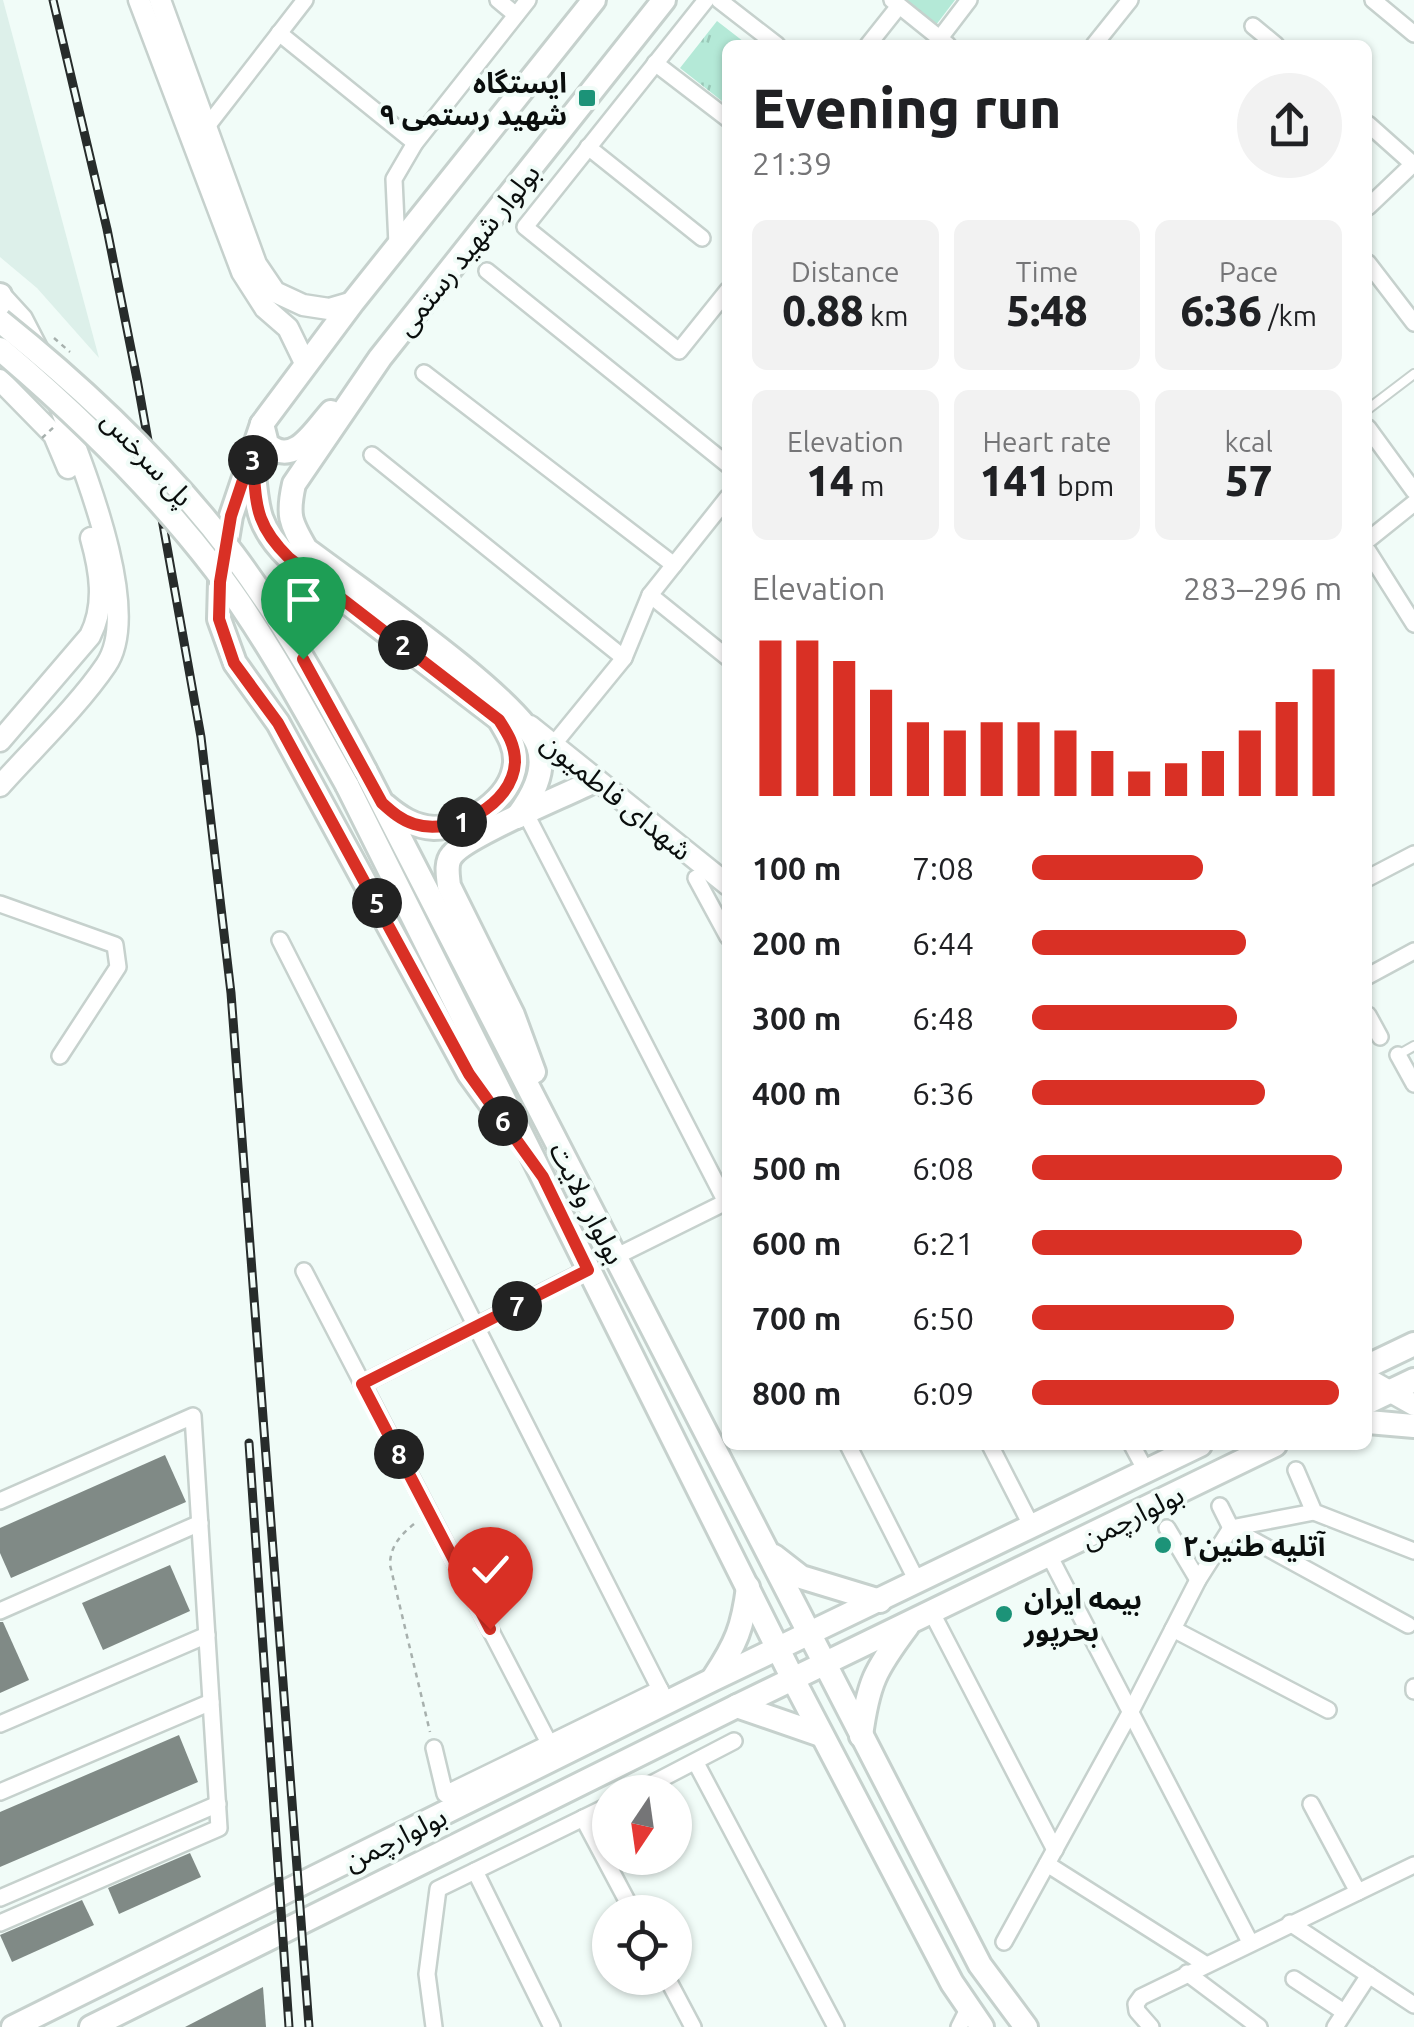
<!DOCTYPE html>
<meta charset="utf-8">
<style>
body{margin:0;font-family:Ubuntu,"Noto Sans Arabic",sans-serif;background:#f2f2f2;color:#202124;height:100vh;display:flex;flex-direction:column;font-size:38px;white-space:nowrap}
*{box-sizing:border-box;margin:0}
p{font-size:32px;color:#757577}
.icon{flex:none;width:55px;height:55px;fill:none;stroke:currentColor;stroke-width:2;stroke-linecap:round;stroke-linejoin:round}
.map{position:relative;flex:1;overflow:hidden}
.side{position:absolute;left:722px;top:40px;width:650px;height:1410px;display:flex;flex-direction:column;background:#fff;border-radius:15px;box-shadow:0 2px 8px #0004}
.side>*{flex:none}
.needle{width:65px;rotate:193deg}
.tools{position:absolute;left:592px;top:1775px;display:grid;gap:20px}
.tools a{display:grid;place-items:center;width:100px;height:100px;border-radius:50%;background:#fff;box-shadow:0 2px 8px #0004;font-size:50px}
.pin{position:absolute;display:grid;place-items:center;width:85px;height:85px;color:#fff;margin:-102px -42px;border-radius:50% 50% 50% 0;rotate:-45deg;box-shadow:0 0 10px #0007}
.pin .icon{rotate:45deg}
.km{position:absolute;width:50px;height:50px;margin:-25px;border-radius:50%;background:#222;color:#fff;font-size:28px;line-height:50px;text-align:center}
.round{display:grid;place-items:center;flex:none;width:105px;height:105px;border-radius:52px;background:#f2f2f2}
.head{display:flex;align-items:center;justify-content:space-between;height:170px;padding:0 30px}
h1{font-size:55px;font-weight:800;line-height:75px}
.metrics{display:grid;grid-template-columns:repeat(3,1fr);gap:15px;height:170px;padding:10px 30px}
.metrics div{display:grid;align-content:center;border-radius:15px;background:#f2f2f2;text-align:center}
.metrics b{font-size:42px;font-weight:800}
.metrics small{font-size:28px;font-weight:400}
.metrics p{font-size:28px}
.chart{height:280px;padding:20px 30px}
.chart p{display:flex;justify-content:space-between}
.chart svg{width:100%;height:180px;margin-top:10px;stroke:#d93025;stroke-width:6}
ul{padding:0 30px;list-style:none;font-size:32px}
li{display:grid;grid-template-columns:160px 120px 1fr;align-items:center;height:75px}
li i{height:25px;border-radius:12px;background:#d93025}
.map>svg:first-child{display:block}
.built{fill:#ddf0ea}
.park{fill:url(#park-tufts)}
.building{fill:#808a86}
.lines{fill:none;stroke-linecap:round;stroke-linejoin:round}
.service-casing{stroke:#c6d1cd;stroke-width:12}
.minor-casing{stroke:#c6d1cd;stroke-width:20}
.tertiary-casing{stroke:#c6d1cd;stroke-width:25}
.secondary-casing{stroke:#c6d1cd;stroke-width:28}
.path{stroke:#a7b0ad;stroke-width:2.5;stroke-dasharray:5 5;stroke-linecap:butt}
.service{stroke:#fff;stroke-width:8}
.minor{stroke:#fff;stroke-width:15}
.tertiary{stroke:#fff;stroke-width:20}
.secondary{stroke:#fff;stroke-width:22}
.rail-casing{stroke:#272c2b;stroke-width:9}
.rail{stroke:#f1fcf8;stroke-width:5;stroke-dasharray:15;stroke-linecap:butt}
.secondary-bridge-casing{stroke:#c6d1cd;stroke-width:28;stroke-linecap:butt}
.path-bridge{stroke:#a7b0ad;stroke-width:2.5;stroke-dasharray:5 5;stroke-linecap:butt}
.secondary-bridge{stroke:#fff;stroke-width:22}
.route-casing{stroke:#fff;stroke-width:20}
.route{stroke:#d93025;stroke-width:12}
.poi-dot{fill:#1c9378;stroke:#f1fcf8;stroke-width:4}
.labels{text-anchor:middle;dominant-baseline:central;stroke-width:8;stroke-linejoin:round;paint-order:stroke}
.poi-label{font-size:28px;font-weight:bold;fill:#0a0e0d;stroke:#f1fcf8;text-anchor:start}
.street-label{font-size:28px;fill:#0a0e0d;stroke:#f1fcf8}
</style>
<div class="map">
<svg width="1414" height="2027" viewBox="0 0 1414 2027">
<defs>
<pattern id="park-tufts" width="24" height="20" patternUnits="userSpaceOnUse" patternTransform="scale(2.5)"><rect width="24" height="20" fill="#b4e9d7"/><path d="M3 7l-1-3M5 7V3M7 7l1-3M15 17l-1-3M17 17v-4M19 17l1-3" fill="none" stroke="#99c7b7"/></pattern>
</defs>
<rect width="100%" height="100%" fill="#f1fcf8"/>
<!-- built -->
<path class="built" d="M0,0h3l96,358 -62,-70 -37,-31z"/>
<!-- park -->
<g class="park">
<path d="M904,0h51l-19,25z"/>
<path d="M717,21l31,24h-20l-1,60 -47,-37z"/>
</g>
<!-- building -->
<g class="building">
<path d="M165,1455l21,47 -175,76 -11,-25v-25z"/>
<path d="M170,1565l20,46 -87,39 -21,-47z"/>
<path d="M0,1622h3l26,58 -29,13z"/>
<path d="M179,1735l19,47 -198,85v-55z"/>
<path d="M190,1853l11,24 -82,37 -11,-26z"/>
<path d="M82,1900l12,25 -82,37 -12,-27z"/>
<path d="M263,1987l3,40h-81z"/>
</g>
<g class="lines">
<!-- service casing -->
<g class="service-casing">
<g id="service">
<path d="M1368,409l46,-35"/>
<path d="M1398,1055l16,-9"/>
</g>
</g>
<!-- minor casing -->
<g class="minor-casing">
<g id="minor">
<path d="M498,0l18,15"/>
<path d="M706,0l-181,227 154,124 49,-61"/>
<path d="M719,0l58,45"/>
<path d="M892,0l56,45"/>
<path d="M1373,0l41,34"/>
<path d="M1253,26l23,19"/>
<path d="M279,33l136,110"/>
<path d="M940,38l29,-38"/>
<path d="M868,45l31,-39"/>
<path d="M1094,45l36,-45"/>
<path d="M655,63l73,56"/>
<path d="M1368,124l46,41"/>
<path d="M205,129l100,-129"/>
<path d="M588,147l114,91"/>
<path d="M1368,207l45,-43"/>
<path d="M397,245l-3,-66 21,-36 113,-143"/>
<path d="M1368,263l46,60"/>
<path d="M487,271l241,194"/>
<path d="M424,373l250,192"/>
<path d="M1368,428l46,63"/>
<path d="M372,455l252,203"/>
<path d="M1368,540l46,-37"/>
<path d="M1368,551l46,73"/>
<path d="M650,595l78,63"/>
<path d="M553,745l71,-87 26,-63 78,-98"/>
<path d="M526,814l202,392"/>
<path d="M696,878l32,59"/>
<path d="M1368,878l46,-24"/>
<path d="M0,904l115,41 3,22 -58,89"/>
<path d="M280,940l387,763"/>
<path d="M1368,976l46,-25"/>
<path d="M1368,1015l12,22"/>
<path d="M1398,1055l16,29"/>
<path d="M615,1257l113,-56"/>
<path d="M304,1271l245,472"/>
<path d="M362,1384l227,-115"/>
<path d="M848,1445l70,138"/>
<path d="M990,1445l42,82"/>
<path d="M1132,1445l14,26"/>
<path d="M1296,1470l18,42 100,39"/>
<path d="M0,1501l193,-85 26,412 -219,95"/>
<path d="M1220,1506l11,22"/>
<path d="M1167,1528l31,52"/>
<path d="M1231,1528l177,97"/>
<path d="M1231,1528l83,-16"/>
<path d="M1050,1557l200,385"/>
<path d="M0,1611l200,-88"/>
<path d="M932,1613l123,237"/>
<path d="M1173,1629l155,81"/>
<path d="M1414,1687v4"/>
<path d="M0,1724l207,-89"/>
<path d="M434,1748l11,46 215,-105"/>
<path d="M696,1763l140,264"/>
<path d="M0,1792l211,-90"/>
<path d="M636,1792l98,-51"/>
<path d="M1311,1804l47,88"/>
<path d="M583,1818l50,94"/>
<path d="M1047,1864l158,100"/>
<path d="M475,1871l77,156"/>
<path d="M0,1898l218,-94"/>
<path d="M1290,1923l124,82"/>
<path d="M1004,1942l127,-231 67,-131 33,-52"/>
<path d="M1187,1973l72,54"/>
<path d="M667,1978l26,49"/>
<path d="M1294,1979l50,33"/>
<path d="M434,2027l-7,-53 11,-85 172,-84"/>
<path d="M959,2027l9,-18"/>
<path d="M1151,2027l-14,-16 -1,-7 5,-7 273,-132"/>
<path d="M1335,2027l34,-52"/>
</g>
</g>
<!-- tertiary casing -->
<g class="tertiary-casing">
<g id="tertiary">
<path d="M139,0l103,272 23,36 23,20 17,35"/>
<path d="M160,0l96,264 19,28 28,13 26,4 24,-7"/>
<path d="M1,296l21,23 16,31"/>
<path d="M0,380l54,55 14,33"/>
<path d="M530,726l198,159"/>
<path d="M0,741l90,-105c16,-31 10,-66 1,-98"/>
<path d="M0,786c33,-37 79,-81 106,-121 38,-55 -26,-205 -48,-264"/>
<path d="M1368,1379l46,26"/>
</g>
</g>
<!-- secondary casing -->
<g class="secondary-casing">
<g id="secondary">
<path d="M0,295l6,25 -6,15"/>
<path d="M262,424l5,20c27,23 46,-12 64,-32"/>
<path d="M253,462c4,44 3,64 36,96l210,161c9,15 17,27 16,44 -3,36 -48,65 -81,65 -20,-1 -35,-11 -49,-23"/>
<path d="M365,770l615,1195 46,62"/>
<path d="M347,785l446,894 159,304 30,44"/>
<path d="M517,817c14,-19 30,-45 21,-71 -16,-46 -185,-161 -232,-197 -16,-27 -19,-34 -12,-65l86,-126 284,-358"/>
<path d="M534,1072l-21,-57 -64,-129c-1,-10 -4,-23 3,-31 15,-20 115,-60 142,-74"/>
<path d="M506,1125l-37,-51 -191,-351 -43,-60 -16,-44 1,-37 11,-66 31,-92 91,-122 241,-302"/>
<path d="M1368,1366l46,-22"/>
<path d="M1368,1402l46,-22"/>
<path d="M1368,1422l46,4"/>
<path d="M774,1556l27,21 79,24"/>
<path d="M714,1677c22,-33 29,-50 34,-90"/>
<path d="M737,1706l84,29"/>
<path d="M861,1736c7,-53 14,-66 46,-109"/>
<path d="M13,2027l699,-347 488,-235"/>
<path d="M91,2027l646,-321 538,-261"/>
</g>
</g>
<!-- path -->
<g class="path">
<path d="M54,338l16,14"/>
<path d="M414,1524c-14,11 -24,23 -24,41l40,167"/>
</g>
<!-- service -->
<use href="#service" class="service"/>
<!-- minor -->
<use href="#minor" class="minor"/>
<!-- tertiary -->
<use href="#tertiary" class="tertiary"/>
<!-- secondary -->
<use href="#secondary" class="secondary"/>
<!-- rail casing -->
<g class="rail-casing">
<g id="rail">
<path d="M53,0l54,229 30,150 64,358 30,256 78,1034"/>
<path d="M249,1443l40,584"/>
</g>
</g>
<!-- rail -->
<use href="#rail" class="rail"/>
<!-- secondary-bridge casing -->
<g class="secondary-bridge-casing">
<g id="secondary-bridge">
<path d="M0,321c85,68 167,146 233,233 51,68 93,142 132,216"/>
<path d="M0,349c79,67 152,138 215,220 51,67 91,143 132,216"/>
</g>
</g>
<!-- path-bridge -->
<path class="path-bridge" d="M42,438l14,-13"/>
<!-- secondary-bridge -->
<use href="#secondary-bridge" class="secondary-bridge"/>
</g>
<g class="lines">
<!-- route casing -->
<g class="route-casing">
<path id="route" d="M303,659l79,144c10,9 19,17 32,21 38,12 99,-18 101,-62 0,-17 -7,-28 -16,-42l-210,-162c-37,-36 -32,-56 -37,-105l-21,63 -11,66 -1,37 15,44 44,60 191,351 74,103 45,93 -226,114 128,245"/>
</g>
<!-- route -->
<use href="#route" class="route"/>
</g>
<!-- markers -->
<g class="poi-dot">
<rect x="577" y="88" width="20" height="20" rx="5"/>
<circle cx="1163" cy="1545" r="10"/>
<circle cx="1004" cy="1614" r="10"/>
</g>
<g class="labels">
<!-- poi labels -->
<g class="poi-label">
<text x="567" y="82" text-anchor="end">ایستگاه<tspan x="567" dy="32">شهید رستمی ۹</tspan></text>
<text x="1183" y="1545">آتلیه طنین۲</text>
<text x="1024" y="1598">بيمه ايران<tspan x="1024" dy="32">بحرپور</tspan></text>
</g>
<!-- street labels -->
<g class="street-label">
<text transform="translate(467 249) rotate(-51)">بولوار شهید رستمی</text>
<text transform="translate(148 458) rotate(47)">پل سرخس</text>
<text transform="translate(617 796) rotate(39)">شهدای فاطمیون</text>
<text transform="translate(588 1203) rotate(63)">بولوار ولایت</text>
<text transform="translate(1132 1516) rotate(-26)">بولوارچمن</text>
<text transform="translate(395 1838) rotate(-26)">بولوارچمن</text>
</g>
</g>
</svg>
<div class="tools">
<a><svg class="needle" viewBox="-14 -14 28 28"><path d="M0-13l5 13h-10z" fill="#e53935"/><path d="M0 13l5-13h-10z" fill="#757577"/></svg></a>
<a><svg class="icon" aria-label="locate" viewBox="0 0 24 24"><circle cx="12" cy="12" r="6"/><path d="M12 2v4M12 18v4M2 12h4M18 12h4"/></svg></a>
</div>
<div class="pin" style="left:303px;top:659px;background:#1e9e55"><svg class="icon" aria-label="arrive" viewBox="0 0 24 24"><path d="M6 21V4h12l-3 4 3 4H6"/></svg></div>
<div class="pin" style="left:490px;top:1629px;background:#d93025"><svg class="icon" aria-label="check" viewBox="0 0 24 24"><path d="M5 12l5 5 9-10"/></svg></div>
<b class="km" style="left:462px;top:822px">1</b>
<b class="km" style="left:403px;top:645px">2</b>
<b class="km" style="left:253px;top:460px">3</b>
<b class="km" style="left:377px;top:903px">5</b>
<b class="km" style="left:503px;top:1121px">6</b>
<b class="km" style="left:517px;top:1306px">7</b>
<b class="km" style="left:399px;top:1454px">8</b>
<section class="side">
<div class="head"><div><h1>Evening run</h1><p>21:39</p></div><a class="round"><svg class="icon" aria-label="share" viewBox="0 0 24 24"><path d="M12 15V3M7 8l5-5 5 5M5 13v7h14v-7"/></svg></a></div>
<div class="metrics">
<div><p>Distance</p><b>0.88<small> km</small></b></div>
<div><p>Time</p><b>5:48</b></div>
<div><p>Pace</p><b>6:36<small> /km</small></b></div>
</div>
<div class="metrics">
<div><p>Elevation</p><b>14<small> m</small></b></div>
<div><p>Heart rate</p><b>141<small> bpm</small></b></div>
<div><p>kcal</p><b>57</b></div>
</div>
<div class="chart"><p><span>Elevation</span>283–296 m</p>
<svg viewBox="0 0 160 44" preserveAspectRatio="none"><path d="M5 44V6M15 44V6M25 44V11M35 44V18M45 44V26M55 44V28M65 44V26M75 44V26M85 44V28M95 44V33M105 44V38M115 44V36M125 44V33M135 44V28M145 44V21M155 44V13"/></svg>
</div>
<ul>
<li><b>100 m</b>7:08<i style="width:55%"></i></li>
<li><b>200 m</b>6:44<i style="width:69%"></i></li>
<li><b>300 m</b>6:48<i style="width:66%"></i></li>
<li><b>400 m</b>6:36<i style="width:75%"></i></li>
<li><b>500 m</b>6:08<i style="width:100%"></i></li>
<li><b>600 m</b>6:21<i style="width:87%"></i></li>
<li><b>700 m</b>6:50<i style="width:65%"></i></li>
<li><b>800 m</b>6:09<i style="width:99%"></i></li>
</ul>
</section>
</div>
